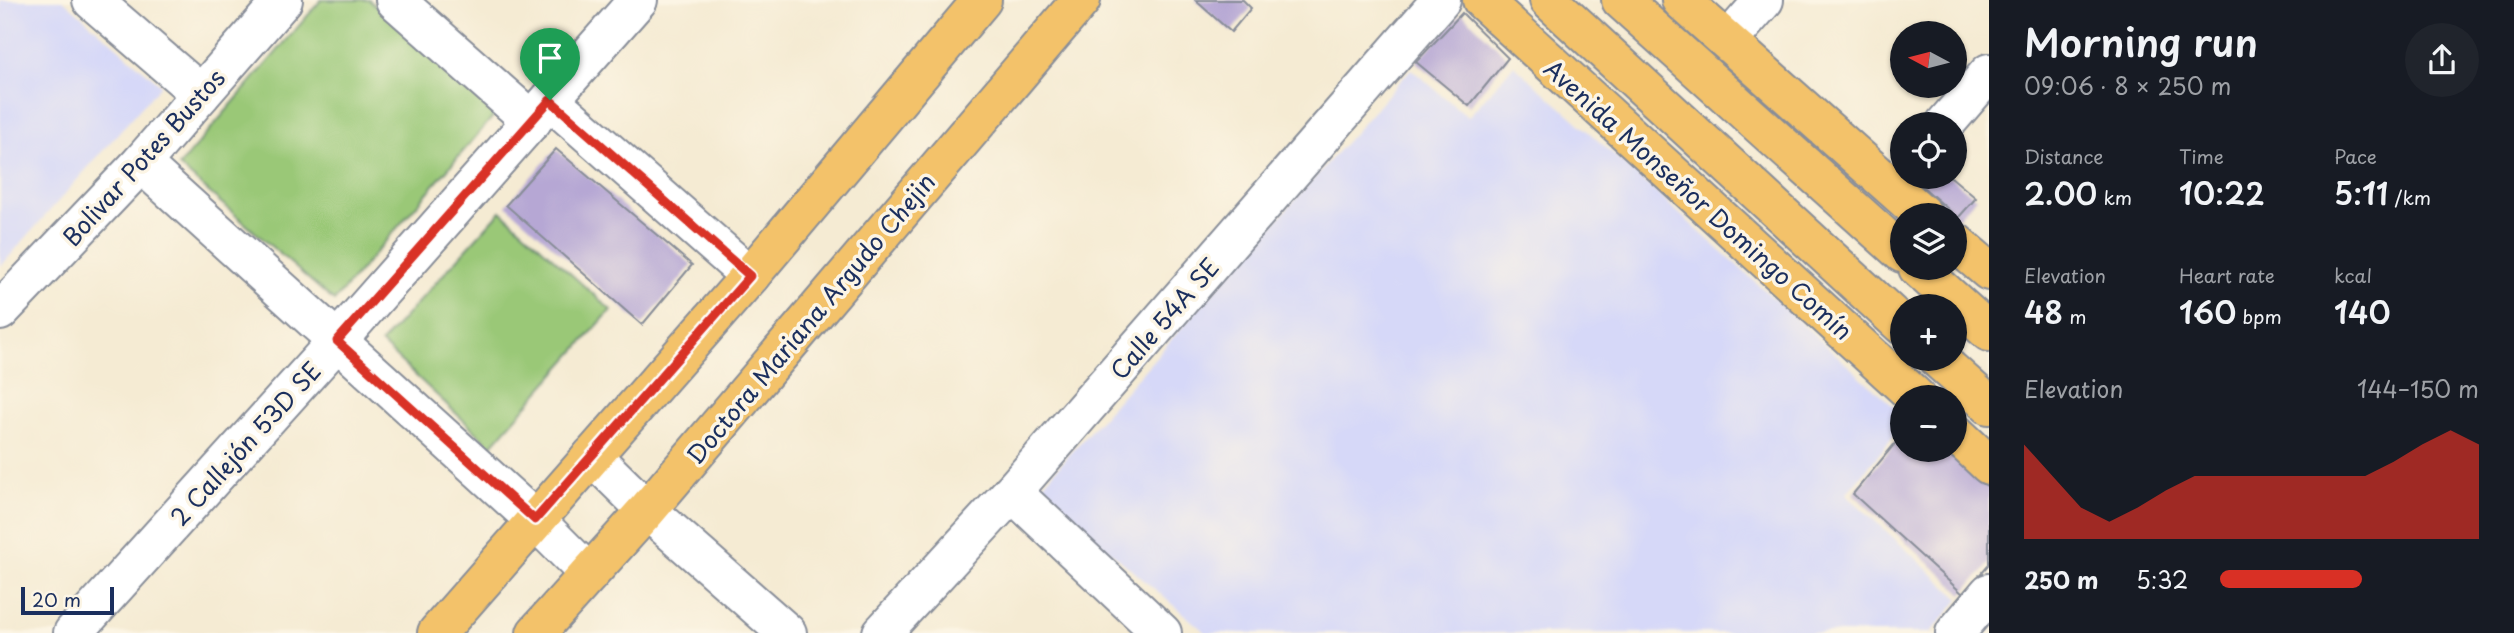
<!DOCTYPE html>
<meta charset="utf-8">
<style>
body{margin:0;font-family:"Playpen Sans",sans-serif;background:#20242c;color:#f1f3f6;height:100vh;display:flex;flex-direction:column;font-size:26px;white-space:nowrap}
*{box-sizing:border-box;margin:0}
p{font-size:23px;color:#9ea1a6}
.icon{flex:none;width:38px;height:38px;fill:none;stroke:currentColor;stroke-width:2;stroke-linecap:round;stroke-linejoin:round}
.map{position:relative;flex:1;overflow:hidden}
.sheet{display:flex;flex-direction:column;background:#171b24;width:525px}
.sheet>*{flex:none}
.needle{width:46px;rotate:277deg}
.controls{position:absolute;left:1890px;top:21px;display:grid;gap:14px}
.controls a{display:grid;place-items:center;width:77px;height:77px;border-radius:50%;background:#171b24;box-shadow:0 2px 5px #0004;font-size:35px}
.scale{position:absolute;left:21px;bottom:18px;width:93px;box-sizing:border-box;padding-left:7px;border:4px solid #1b2f5e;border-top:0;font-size:19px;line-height:24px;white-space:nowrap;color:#1b2f5e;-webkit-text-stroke:5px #fcf5e5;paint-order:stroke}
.pin{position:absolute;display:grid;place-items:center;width:60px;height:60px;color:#fff;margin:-72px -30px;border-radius:50% 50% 50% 0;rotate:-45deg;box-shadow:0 0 7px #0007}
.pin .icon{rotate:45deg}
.round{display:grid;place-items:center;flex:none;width:74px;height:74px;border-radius:37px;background:#20242c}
.overview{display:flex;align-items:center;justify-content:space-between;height:119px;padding:0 35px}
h1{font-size:38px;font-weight:600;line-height:52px}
.stats{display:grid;grid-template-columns:repeat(3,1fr);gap:10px;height:119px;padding:7px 35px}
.stats div{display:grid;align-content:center}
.stats b{font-size:30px;font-weight:600}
.stats small{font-size:19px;font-weight:400}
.stats p{font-size:19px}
.chart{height:196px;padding:14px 35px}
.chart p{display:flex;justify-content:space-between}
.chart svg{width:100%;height:126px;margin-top:7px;fill:#d93025;opacity:.7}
ul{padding:0 35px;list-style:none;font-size:23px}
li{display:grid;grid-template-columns:112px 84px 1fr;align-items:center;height:52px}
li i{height:18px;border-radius:9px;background:#d93025}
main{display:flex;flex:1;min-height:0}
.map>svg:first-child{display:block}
.built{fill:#d6d8f8}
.green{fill:#9ac877;stroke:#5a7c6a;stroke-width:2}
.building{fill:#b6a7d4}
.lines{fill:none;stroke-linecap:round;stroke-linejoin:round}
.minor-casing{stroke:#888d98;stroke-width:42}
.major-casing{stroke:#888d98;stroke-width:42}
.minor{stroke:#fff;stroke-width:38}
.major{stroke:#f3c26a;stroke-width:38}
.route-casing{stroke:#fff;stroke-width:14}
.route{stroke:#d93025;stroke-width:9}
.labels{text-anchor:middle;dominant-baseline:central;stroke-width:7;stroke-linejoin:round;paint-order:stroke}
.street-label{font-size:24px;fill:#1b2f5e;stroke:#fcf5e5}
</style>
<main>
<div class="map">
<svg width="1989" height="633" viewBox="0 0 1989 633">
<rect width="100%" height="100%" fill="#fcf5e5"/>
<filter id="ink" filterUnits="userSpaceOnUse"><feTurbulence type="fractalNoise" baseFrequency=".0143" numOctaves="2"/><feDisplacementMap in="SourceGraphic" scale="14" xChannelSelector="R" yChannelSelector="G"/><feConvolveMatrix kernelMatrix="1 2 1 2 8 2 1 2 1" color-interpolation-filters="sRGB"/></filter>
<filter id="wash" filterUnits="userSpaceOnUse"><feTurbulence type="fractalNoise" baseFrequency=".00686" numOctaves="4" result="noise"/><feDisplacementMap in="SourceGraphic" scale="28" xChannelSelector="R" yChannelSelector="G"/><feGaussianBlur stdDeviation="1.57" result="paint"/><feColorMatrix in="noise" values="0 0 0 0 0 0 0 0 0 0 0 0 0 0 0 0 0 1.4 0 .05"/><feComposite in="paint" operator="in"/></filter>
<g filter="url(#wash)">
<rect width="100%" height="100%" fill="#f5ebd3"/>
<!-- built -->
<g class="built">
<path d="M0,0h63l98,85 -161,182z"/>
<path d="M1514,65l388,349v12l-56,68 114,105 -30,34h-724l-168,-143 373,-421 57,48z"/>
</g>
<!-- green -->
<g class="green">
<path d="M321,0h48l128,112 -163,189 -155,-135z"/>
<path d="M501,211l110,99 -120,136 -110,-103z"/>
</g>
<g id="blocks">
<!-- building -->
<g class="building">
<path d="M1195,0h48l8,8 -20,24z"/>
<path d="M1462,13l46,45 -39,48 -53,-44z"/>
<path d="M556,149l136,116 -50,60 -136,-120z"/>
<path d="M1916,177h35l25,21 -18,20 -44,-39z"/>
<path d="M1902,435v15h43l44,38v76l-26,30 -110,-100z"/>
</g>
</g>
</g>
<g filter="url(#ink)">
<use href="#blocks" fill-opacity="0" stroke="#888d98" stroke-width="2"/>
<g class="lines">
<!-- minor casing -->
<g class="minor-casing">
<g id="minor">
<path d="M92,0l109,94"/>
<path d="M395,0l137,121"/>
<path d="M1728,41l36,-41"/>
<path d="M550,100l200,176"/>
<path d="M1945,124l44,-51"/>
<path d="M141,163l394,357 54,54"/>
<path d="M0,311l141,-148 142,-163"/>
<path d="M592,456l55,54 140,123"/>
<path d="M1012,492l150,141"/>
<path d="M73,633l264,-292 301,-341"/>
<path d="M882,633l130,-141 429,-492"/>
<path d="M1955,633l34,-40"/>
</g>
</g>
<!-- major casing -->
<g class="major-casing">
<g id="major">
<path d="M1482,0l434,397"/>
<path d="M1549,0l353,325"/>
<path d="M1621,0l281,253"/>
<path d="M1681,0l242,215"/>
<path d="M1955,242l34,29"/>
<path d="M1918,268l71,64"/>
<path d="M1938,359l51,46"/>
<path d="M1955,433l34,32"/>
<path d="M437,633l313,-357 232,-276"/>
<path d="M536,633l111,-123 434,-510"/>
</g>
</g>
<!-- minor -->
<use href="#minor" class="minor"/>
<!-- major -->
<use href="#major" class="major"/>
</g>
</g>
<g class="lines" filter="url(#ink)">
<!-- route casing -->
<g class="route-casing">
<path id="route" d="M550,100l200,176 -215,244 -198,-179z"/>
</g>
<!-- route -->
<use href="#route" class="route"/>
</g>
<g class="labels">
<!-- street labels -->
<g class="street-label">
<text transform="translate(143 157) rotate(-48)">Bolivar Potes Bustos</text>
<text transform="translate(1699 199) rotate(42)">Avenida Monseñor Domingo Comín</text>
<text transform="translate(810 318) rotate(-50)">Doctora Mariana Argudo Chejin</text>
<text transform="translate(1164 318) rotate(-49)">Calle 54A SE</text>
<text transform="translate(245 443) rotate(-48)">2 Callejón 53D SE</text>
</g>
</g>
</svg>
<div class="controls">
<a><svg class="needle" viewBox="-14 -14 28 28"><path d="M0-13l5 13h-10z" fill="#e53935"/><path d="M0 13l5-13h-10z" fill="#9ea1a6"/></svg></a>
<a><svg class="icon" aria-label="locate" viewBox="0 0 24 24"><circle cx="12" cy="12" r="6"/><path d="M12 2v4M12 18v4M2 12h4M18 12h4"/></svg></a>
<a><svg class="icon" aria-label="layers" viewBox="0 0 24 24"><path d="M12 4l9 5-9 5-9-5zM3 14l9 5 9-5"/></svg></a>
<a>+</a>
<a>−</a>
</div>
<div class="scale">20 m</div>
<div class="pin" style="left:550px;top:100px;background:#1e9e55"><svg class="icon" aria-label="arrive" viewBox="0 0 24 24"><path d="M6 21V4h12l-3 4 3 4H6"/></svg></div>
</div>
<section class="sheet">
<div class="overview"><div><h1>Morning run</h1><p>09:06 · 8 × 250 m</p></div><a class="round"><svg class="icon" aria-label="share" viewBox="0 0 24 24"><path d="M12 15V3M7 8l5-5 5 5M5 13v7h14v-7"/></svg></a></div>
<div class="stats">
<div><p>Distance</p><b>2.00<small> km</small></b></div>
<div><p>Time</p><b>10:22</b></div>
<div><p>Pace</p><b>5:11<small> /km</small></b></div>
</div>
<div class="stats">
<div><p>Elevation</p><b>48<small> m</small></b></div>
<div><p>Heart rate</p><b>160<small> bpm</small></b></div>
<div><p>kcal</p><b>140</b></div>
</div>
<div class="chart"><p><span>Elevation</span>144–150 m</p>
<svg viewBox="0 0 160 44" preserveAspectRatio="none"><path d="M0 44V11L10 22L20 33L30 38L40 33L50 27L60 22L70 22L80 22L90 22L100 22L110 22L120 22L130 17L140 11L150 6L160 11V44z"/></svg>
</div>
<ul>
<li><b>250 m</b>5:32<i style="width:55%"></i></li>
</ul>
</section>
</main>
